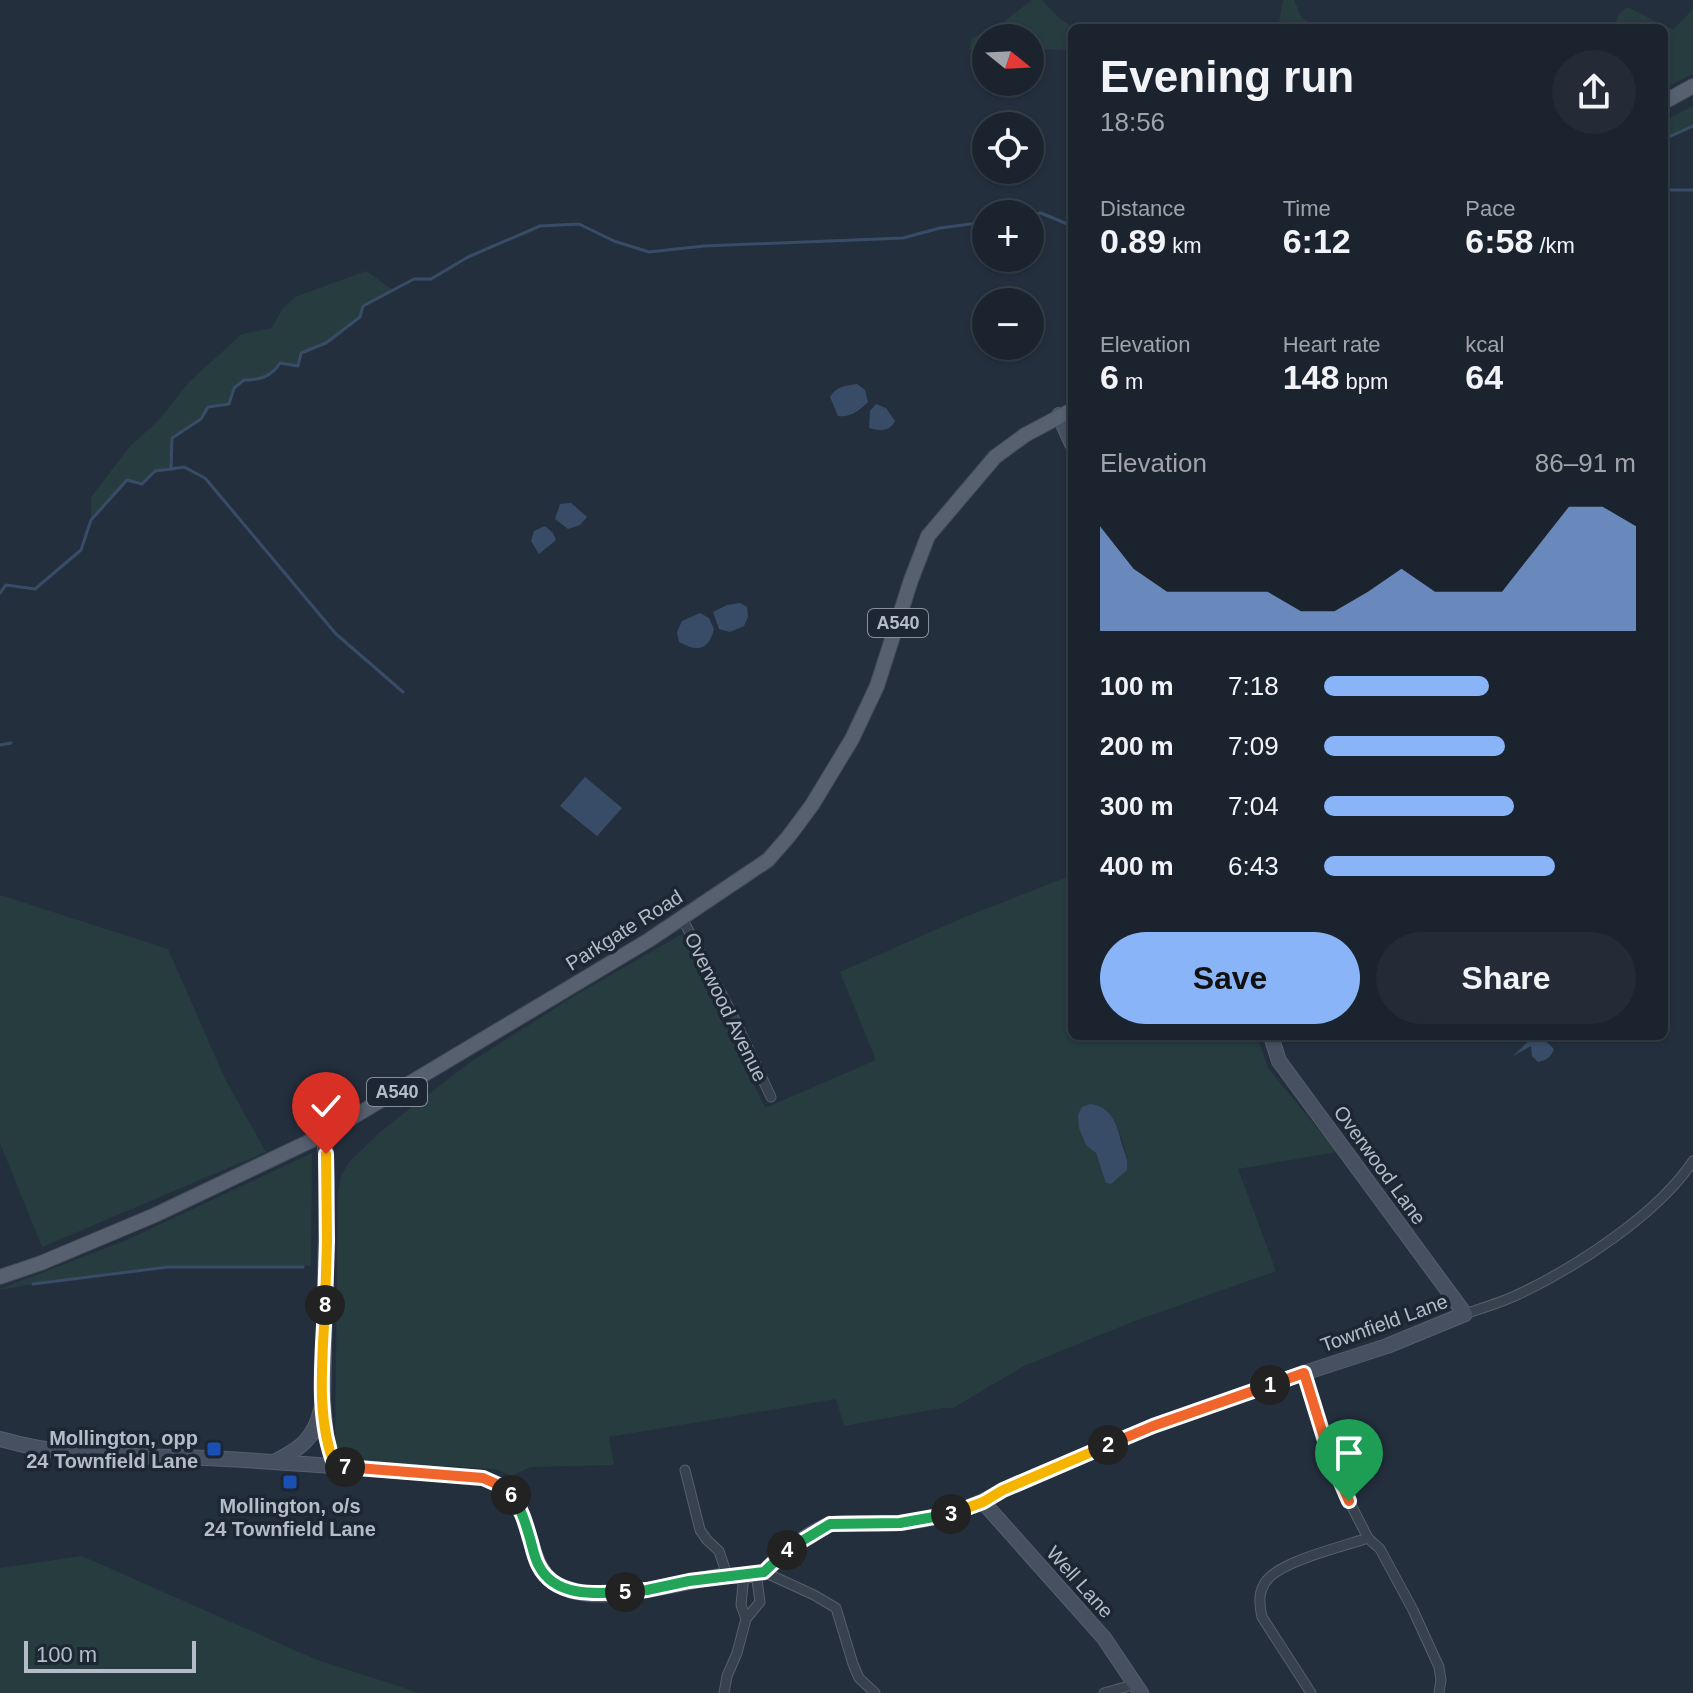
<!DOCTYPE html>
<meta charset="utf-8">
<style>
body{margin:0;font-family:Arial,sans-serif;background:#242b36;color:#f1f3f6;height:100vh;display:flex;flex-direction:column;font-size:30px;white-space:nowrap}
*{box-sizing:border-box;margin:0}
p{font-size:26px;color:#a0a4aa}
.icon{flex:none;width:44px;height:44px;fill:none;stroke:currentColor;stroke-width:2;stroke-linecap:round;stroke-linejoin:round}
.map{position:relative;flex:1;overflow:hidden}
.details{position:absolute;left:1068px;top:24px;width:600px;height:1016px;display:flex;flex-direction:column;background:#1b232e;border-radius:12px;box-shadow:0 2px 6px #0004,0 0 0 2px #39404a}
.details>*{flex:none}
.needle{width:52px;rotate:108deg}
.fabs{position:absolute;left:972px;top:24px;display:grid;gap:16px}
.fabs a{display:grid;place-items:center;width:72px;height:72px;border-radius:50%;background:#1b232e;box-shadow:0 2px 6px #0004,0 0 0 2px #39404a;font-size:40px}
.scale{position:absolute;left:24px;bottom:20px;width:172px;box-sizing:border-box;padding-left:8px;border:4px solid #b4bcc9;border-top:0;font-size:22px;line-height:28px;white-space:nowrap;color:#b4bcc9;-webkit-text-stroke:6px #1d2633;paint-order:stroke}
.pin{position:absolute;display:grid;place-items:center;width:68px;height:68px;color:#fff;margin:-82px -34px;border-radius:50% 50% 50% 0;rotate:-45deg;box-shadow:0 0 8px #0007}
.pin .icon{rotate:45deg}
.km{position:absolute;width:40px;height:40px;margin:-20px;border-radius:50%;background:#222;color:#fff;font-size:22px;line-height:40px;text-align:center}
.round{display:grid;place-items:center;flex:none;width:84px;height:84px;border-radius:42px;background:#242b36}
.summary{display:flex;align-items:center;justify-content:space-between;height:136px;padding:0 32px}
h1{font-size:44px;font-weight:700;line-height:60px}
.metrics{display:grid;grid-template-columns:repeat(3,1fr);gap:12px;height:136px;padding:8px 32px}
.metrics div{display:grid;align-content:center}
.metrics b{font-size:34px;font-weight:700}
.metrics small{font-size:22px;font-weight:400}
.metrics p{font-size:22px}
.chart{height:224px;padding:16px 32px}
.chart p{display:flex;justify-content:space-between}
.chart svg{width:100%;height:144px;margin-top:8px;fill:#8ab4f8;opacity:.7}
.cta{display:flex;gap:16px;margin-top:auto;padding:16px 32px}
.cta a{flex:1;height:92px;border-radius:48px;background:#8ab4f8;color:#111;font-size:32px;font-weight:700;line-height:92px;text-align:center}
.cta a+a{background:#242b36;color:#f1f3f6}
ul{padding:0 32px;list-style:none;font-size:26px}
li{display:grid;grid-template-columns:128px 96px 1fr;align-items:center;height:60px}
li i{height:20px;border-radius:10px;background:#8ab4f8}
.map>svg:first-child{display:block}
.green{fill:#263c3f;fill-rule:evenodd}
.water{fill:#394c67}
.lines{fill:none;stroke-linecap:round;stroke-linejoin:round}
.stream{stroke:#394c67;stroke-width:3}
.street-casing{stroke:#565f6c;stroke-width:11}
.secondary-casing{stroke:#565f6c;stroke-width:16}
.primary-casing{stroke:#414a57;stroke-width:16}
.street{stroke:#38414e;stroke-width:9}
.secondary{stroke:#465061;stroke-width:14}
.primary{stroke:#56606e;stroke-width:14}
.split-1-casing{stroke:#fff;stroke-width:16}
.split-2-casing{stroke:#fff;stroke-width:16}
.split-3-casing{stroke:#fff;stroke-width:16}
.split-4-casing{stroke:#fff;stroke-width:16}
.split-5-casing{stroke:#fff;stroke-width:16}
.split-6-casing{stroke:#fff;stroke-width:16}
.split-7-casing{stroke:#fff;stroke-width:16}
.split-8-casing{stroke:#fff;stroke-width:16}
.split-9-casing{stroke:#fff;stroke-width:16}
.split-1{stroke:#f0652b;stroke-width:10}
.split-2{stroke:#f0652b;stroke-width:10}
.split-3{stroke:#f5b400;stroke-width:10}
.split-4{stroke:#22a559;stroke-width:10}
.split-5{stroke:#22a559;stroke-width:10}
.split-6{stroke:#22a559;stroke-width:10}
.split-7{stroke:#f0652b;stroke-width:10}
.split-8{stroke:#f5b400;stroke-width:10}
.split-9{stroke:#f5b400;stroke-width:10}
.transit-dot{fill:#1a4fb4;stroke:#1d2633;stroke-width:3}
.labels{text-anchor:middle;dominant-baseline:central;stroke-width:7;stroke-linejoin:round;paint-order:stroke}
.shield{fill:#1d2633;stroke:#878f9c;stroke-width:2}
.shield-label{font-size:18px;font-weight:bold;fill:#b4bcc9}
.street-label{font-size:20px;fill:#b4bcc9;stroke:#1d2633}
.poi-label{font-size:20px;font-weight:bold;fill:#b4bcc9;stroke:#1d2633;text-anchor:end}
</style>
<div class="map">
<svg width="1693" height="1693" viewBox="0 0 1693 1693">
<rect width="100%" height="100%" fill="#242f3e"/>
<!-- green -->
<g class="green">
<path d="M1032,0h10l18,19 14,9h-2v22l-42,-1v-11h-44v11h-17l3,-11 31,-16z"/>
<path d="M1283,0h11l8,18 14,10h-38z"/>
<path d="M1627,7l46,23 20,-21v65l-29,14v-60l-50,-1 5,-14z"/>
<path d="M1693,106v20l-29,13v-18z"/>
<path d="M366,271l27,19 -30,16 -3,11 -34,26 -25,10 -3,13 -18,-3c-9,14 -20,17 -36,17l-10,8 -5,16 -21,3 -7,12 -29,19 -1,31 -16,2 -13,13 -15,-4 -36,40v-23l40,-52 26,-23 33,-41 52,-47 30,-6 10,-19 13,-12z"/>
<path d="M1072,875v161h185l11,32 69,84 -99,17 38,102 -144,51 -108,44 -71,42h-11l-98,18 -8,-27 -227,38 5,28 -83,2 -20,9 -15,-7 -142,-8c-13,-3 -16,-8 -19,-21l3,-247 3,-17 9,-15 30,-29 89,-69 105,-67 108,-62 83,174 111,-48 -36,-88 120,-53zM1090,1104c27,3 30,34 38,54l-24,17c-3,-8 -6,-17 -10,-25 -9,-15 -21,-25 -12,-43z"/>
<path d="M0,895l168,54 58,132 40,71 -224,95 -42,-104z"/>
<path d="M312,1153l-1,113 -143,1 -135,17 -33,6v-1l129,-50z"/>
<path d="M82,1556l235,104 103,33h-420v-125z"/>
</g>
<!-- water -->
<g class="water">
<path d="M857,384l8,6 3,12c-8,8 -18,16 -30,14l-8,-19c7,-11 15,-11 27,-13z"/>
<path d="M876,404l10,4 9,13c-5,11 -16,10 -26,7l1,-17z"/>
<path d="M571,503l16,14 -7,8 -12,4 -13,-10 5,-15z"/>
<path d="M545,526l8,7 3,7 -17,14 -8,-13 3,-10z"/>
<path d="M740,603l7,4 1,10 -4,9 -14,6 -11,-3 -6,-17 14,-7z"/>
<path d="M700,613l9,5 5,11c-6,22 -16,23 -35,13l-2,-10 5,-11z"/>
<path d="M585,777l37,31 -25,28 -37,-30z"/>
<path d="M1534,1036h10l-4,4 8,3 6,6c-3,9 -8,11 -16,13l-6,-6 -1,-10 -18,10z"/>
<path d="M1090,1104c19,2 26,17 30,33 2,12 9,20 7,33l-16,14 -5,-1 -10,-30 -10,-8 -7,-17 -1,-13 4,-8z"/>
</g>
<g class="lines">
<!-- stream -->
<g class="stream">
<path d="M1664,139l29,-13"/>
<path d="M1664,190h29"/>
<path d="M1030,215l11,-2 31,13"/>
<path d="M171,469l13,-2 21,11 131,156 67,58"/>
<path d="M0,593l6,-8 29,4 46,-39 10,-30 36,-40 15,4 13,-13 16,-2 1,-31 29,-19 7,-12 21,-3 5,-16 10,-8c16,0 27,-3 36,-17l18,3 3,-13 25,-10 34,-26 3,-11 51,-27h17l37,-22 72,-31 39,-2 35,17 35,11 55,-6 199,-8 37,-10 46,-6"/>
<path d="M0,745l11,-2"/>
<path d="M33,1284l135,-17h135"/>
</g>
<!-- street casing -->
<g class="street-casing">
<g id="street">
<path d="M682,918l49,94 40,85"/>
<path d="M1465,1314c17,-6 35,-11 52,-19 58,-27 141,-81 176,-134"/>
<path d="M1304,1373l26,84 19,44 19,37 12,11 33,61 26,57 2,13 -2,13"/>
<path d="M685,1470l15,60 7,10 12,11 8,24"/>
<path d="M764,1572l50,23 22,13 17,56 6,14 16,15"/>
<path d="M744,1574l-3,31 5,14"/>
<path d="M724,1693l3,-17 10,-23 9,-34 14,-17 -4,-29"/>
<path d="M1104,1693l32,-9"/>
<path d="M1311,1693l-49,-76c-3,-13 -4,-26 5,-37 15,-19 77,-34 101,-42"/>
</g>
</g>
<!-- secondary casing -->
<g class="secondary-casing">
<g id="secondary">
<path d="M1059,415l13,29"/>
<path d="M323,1135l3,19 1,26 -4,222 3,35 9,29"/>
<path d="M0,1439c68,20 137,16 207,19 92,5 184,12 276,20 9,4 18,7 26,15 27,27 15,81 57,96 43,16 111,-7 156,-13 10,-1 34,1 42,-4 5,-2 9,-9 13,-13 11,-10 42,-33 56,-35 22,-3 45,1 67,-1 38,-4 71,-13 103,-33l150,-64 151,-53 83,-27 78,-32 -186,-253 -8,-25"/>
<path d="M276,1461c25,-13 38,-22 45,-51"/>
<path d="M983,1502l121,136 37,55"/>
</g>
</g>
<!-- primary casing -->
<g class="primary-casing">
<g id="primary">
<path d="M1664,102l29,-16"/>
<path d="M0,1277l41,-14 114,-48 168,-80 326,-195 119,-80 21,-24 23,-31 40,-66 25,-53 34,-106 17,-44 67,-79 30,-22 47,-25"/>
</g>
</g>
<!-- street -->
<use href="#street" class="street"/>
<!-- secondary -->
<use href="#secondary" class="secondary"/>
<!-- primary -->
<use href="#primary" class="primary"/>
</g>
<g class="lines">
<!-- split-1 casing -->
<g class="split-1-casing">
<path id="split-1" d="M1270,1385l34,-12 26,84 19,44"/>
</g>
<!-- split-2 casing -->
<g class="split-2-casing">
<path id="split-2" d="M1108,1445l45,-19 117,-41"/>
</g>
<!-- split-3 casing -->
<g class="split-3-casing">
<path id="split-3" d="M951,1514l32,-12 20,-12 105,-45"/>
</g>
<!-- split-4 casing -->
<g class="split-4-casing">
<path id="split-4" d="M787,1550l43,-26 70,-1 51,-9"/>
</g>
<!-- split-5 casing -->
<g class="split-5-casing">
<path id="split-5" d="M625,1592l22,-2 42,-9 75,-9 23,-22"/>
</g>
<!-- split-6 casing -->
<g class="split-6-casing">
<path id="split-6" d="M511,1495c11,14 15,30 20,47 2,8 4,17 8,24 16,31 56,28 86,26"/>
</g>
<!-- split-7 casing -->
<g class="split-7-casing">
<path id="split-7" d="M345,1467l138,11 18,8 10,9"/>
</g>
<!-- split-8 casing -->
<g class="split-8-casing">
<path id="split-8" d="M325,1305c-2,52 -10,112 10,161l10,1"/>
</g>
<!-- split-9 casing -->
<g class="split-9-casing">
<path id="split-9" d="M325,1305l2,-64 -1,-87"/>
</g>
<!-- split-1 -->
<use href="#split-1" class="split-1"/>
<!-- split-2 -->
<use href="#split-2" class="split-2"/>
<!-- split-3 -->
<use href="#split-3" class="split-3"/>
<!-- split-4 -->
<use href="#split-4" class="split-4"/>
<!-- split-5 -->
<use href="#split-5" class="split-5"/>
<!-- split-6 -->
<use href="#split-6" class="split-6"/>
<!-- split-7 -->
<use href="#split-7" class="split-7"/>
<!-- split-8 -->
<use href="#split-8" class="split-8"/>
<!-- split-9 -->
<use href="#split-9" class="split-9"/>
</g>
<!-- markers -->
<g class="transit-dot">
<rect x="206" y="1441" width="16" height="16" rx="4"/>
<rect x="282" y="1474" width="16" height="16" rx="4"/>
</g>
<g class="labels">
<!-- shield labels -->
<g class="shield">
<rect x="868" y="609" width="60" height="28" rx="6"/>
<rect x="367" y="1078" width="60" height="28" rx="6"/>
</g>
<g class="shield-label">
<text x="898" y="623">A540</text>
<text x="397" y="1092">A540</text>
</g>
<!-- street labels -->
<g class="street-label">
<text transform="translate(624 930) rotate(-32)">Parkgate Road</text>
<text transform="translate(726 1007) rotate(64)">Overwood Avenue</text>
<text transform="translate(1380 1165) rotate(54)">Overwood Lane</text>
<text transform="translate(1384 1323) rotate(-20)">Townfield Lane</text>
<text transform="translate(1080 1582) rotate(48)">Well Lane</text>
</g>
<!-- poi labels -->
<g class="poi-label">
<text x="198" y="1438">Mollington, opp<tspan x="198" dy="23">24 Townfield Lane</tspan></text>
<text x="290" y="1506" text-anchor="middle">Mollington, o/s<tspan x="290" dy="23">24 Townfield Lane</tspan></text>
</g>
</g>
</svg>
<div class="fabs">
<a><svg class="needle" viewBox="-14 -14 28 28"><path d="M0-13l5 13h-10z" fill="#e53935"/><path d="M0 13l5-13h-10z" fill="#a0a4aa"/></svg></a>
<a><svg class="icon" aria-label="locate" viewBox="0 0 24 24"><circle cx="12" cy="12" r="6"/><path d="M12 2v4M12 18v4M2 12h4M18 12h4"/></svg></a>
<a>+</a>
<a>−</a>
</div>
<div class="scale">100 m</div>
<div class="pin" style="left:1349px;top:1501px;background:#1e9e55"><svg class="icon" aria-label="arrive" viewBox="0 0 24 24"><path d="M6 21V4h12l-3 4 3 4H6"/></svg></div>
<div class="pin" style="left:326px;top:1154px;background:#d93025"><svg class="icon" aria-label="check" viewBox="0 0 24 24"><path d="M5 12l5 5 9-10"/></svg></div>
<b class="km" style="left:1270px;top:1385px">1</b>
<b class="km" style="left:1108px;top:1445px">2</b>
<b class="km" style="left:951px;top:1514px">3</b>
<b class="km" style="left:787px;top:1550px">4</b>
<b class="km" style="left:625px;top:1592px">5</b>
<b class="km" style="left:511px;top:1495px">6</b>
<b class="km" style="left:345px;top:1467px">7</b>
<b class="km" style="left:325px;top:1305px">8</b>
<section class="details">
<div class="summary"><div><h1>Evening run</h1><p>18:56</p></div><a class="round"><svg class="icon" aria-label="share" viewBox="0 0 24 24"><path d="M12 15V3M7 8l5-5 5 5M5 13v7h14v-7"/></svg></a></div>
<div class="metrics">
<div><p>Distance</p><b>0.89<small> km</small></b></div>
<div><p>Time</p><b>6:12</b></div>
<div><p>Pace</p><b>6:58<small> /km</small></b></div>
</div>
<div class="metrics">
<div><p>Elevation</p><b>6<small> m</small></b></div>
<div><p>Heart rate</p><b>148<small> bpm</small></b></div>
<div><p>kcal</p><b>64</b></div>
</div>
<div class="chart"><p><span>Elevation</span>86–91 m</p>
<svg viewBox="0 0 160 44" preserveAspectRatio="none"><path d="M0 44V12L10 25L20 32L30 32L40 32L50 32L60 38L70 38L80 32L90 25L100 32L110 32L120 32L130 19L140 6L150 6L160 12V44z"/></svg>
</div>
<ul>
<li><b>100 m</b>7:18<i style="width:53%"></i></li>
<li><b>200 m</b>7:09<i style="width:58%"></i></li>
<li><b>300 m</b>7:04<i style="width:61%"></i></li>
<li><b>400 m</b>6:43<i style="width:74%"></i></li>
</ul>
<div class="cta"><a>Save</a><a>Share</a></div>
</section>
</div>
